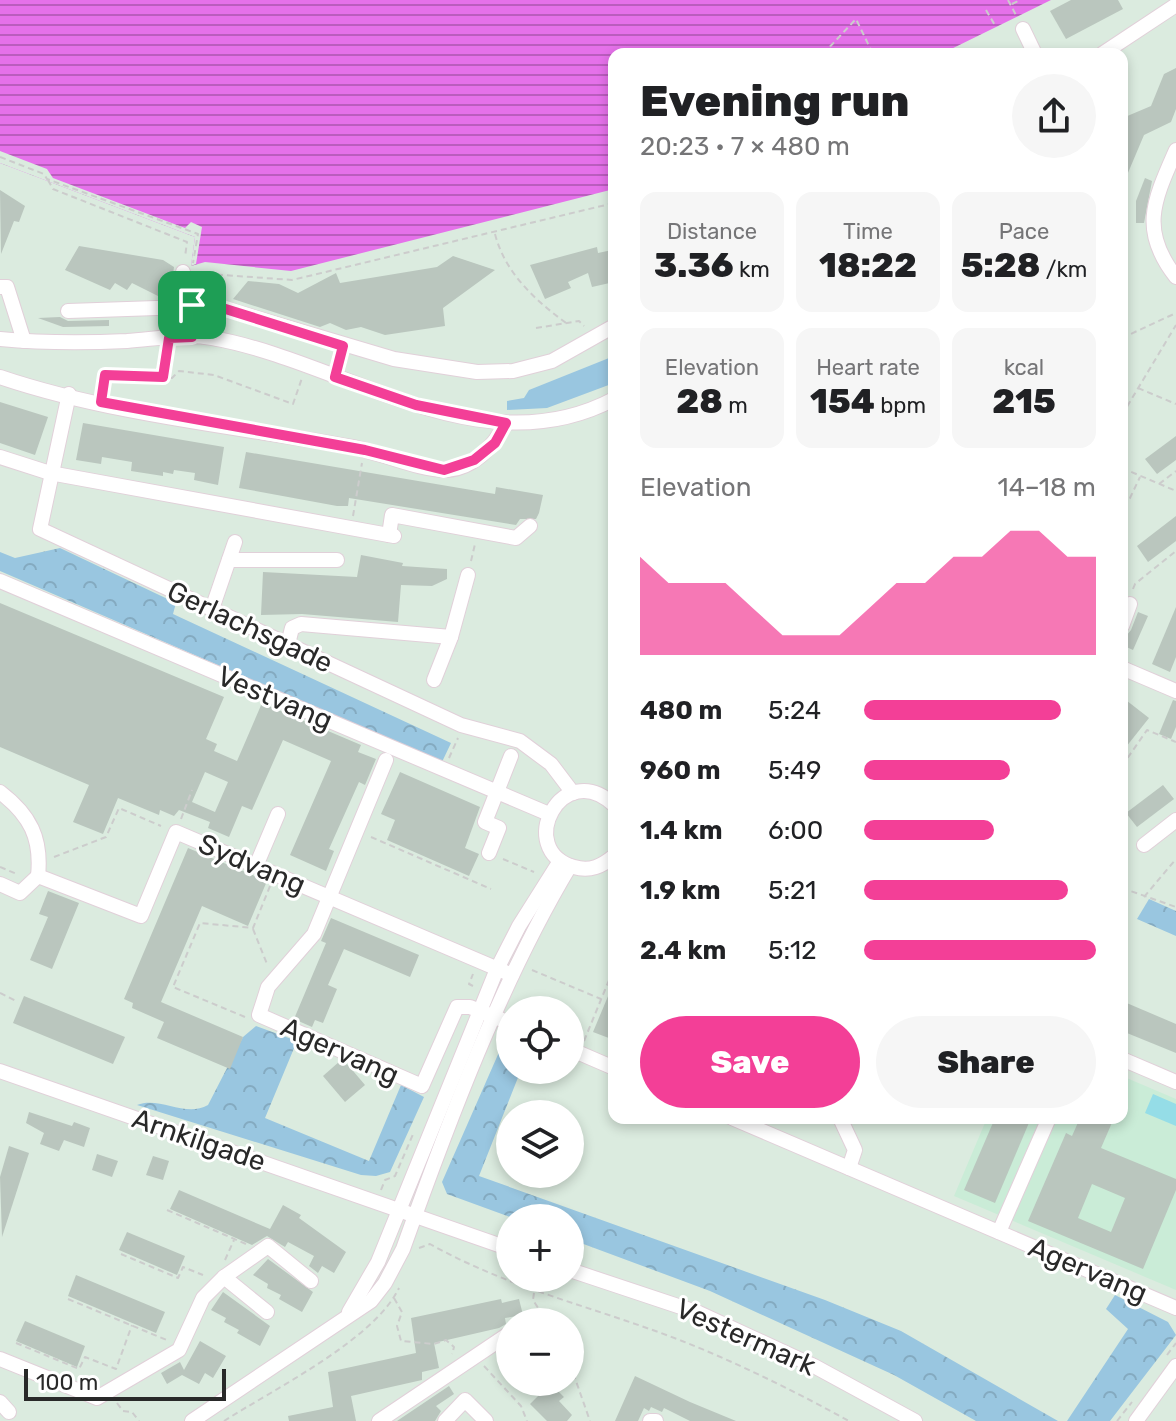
<!DOCTYPE html>
<meta charset="utf-8">
<style>
body{margin:0;font-family:Rubik,sans-serif;background:#f6f6f6;color:#202124;height:100vh;display:flex;flex-direction:column;font-size:30px;white-space:nowrap}
*{box-sizing:border-box;margin:0}
p{font-size:26px;color:#757577}
.icon{flex:none;width:44px;height:44px;fill:none;stroke:currentColor;stroke-width:2;stroke-linecap:round;stroke-linejoin:round}
.map{position:relative;flex:1;overflow:hidden}
.side{position:absolute;left:608px;top:48px;width:520px;height:1076px;display:flex;flex-direction:column;background:#fff;border-radius:16px;box-shadow:0 4px 12px #0003}
.side>*{flex:none}
.controls{position:absolute;left:496px;top:996px;display:grid;gap:16px}
.controls a{display:grid;place-items:center;width:88px;height:88px;border-radius:50%;background:#fff;box-shadow:0 4px 12px #0003;font-size:40px}
.scale{position:absolute;left:24px;bottom:20px;width:202px;box-sizing:border-box;padding-left:8px;border:4px solid #292929;border-top:0;font-size:22px;line-height:28px;white-space:nowrap;color:#292929;-webkit-text-stroke:6px #fff;paint-order:stroke}
.pin{position:absolute;display:grid;place-items:center;width:68px;height:68px;color:#fff;margin:-34px;border-radius:16px;box-shadow:0 4px 12px #0006}
.round{display:grid;place-items:center;flex:none;width:84px;height:84px;border-radius:42px;background:#f6f6f6}
.headline{display:flex;align-items:center;justify-content:space-between;height:136px;padding:0 32px}
h1{font-size:44px;font-weight:800;line-height:60px}
.figures{display:grid;grid-template-columns:repeat(3,1fr);gap:12px;height:136px;padding:8px 32px}
.figures div{display:grid;align-content:center;border-radius:16px;background:#f6f6f6;text-align:center}
.figures b{font-size:34px;font-weight:800}
.figures small{font-size:22px;font-weight:400}
.figures p{font-size:22px}
.chart{height:224px;padding:16px 32px}
.chart p{display:flex;justify-content:space-between}
.chart svg{width:100%;height:144px;margin-top:8px;fill:#f33f97;opacity:.7}
.action{display:flex;gap:16px;margin-top:auto;padding:16px 32px}
.action a{flex:1;height:92px;border-radius:48px;background:#f33f97;color:#fff;font-size:32px;font-weight:800;line-height:92px;text-align:center}
.action a+a{background:#f6f6f6;color:#202124}
ul{padding:0 32px;list-style:none;font-size:26px}
li{display:grid;grid-template-columns:128px 96px 1fr;align-items:center;height:60px}
li i{height:20px;border-radius:10px;background:#f33f97}
.map>svg:first-child{display:block}
.education{fill:#caecd7}
.grass{fill:#99c6e0}
.forest{fill:url(#forest-crowns)}
.pitch{fill:#95dde7}
.water{fill:url(#water-rules)}
.pier{fill:#dbebdf}
.building{fill:#bac6be;fill-rule:evenodd}
.lines{fill:none;stroke-linecap:round;stroke-linejoin:round}
.minor-casing{stroke:#e1d0d9;stroke-width:16}
.path{stroke:#ccc;stroke-width:2;stroke-dasharray:6 4;stroke-linecap:butt}
.minor{stroke:#fff;stroke-width:14}
.route-casing{stroke:#fff;stroke-width:16}
.route{stroke:#f33f97;stroke-width:10}
.labels{text-anchor:middle;dominant-baseline:central;stroke-width:6;stroke-linejoin:round;paint-order:stroke}
.street-label{font-size:28px;fill:#292929;stroke:#fff}
</style>
<div class="map">
<svg width="1176" height="1421" viewBox="0 0 1176 1421">
<defs>
<pattern id="forest-crowns" width="20" height="18" patternUnits="userSpaceOnUse" patternTransform="scale(2)"><rect width="20" height="18" fill="#99c6e0"/><path d="M2 6a3 3 0 1 1 6 0M12 15a3 3 0 1 1 6 0" fill="none" stroke="#84aac0"/></pattern>
<pattern id="water-rules" width="6" height="5" patternUnits="userSpaceOnUse" patternTransform="scale(2)"><rect width="6" height="5" fill="#e571ea"/><path d="M0 2.5h6" fill="none" stroke="#ba5dbe"/></pattern>
</defs>
<rect width="100%" height="100%" fill="#dbebdf"/>
<!-- education -->
<path class="education" d="M1122,1076l54,23v191l-222,-94 33,-78h135z"/>
<!-- grass -->
<path class="grass" d="M614,356v27l-67,25 -40,2v-9l17,-3 5,-8z"/>
<!-- forest -->
<g class="forest">
<path d="M60,548l116,55 -3,11 278,129 -9,19 -442,-191v-19l15,6z"/>
<path d="M1149,899l27,12v25l-39,-17z"/>
<path d="M256,1026l41,15 -32,77 104,43 32,-76 23,12 -34,75 -14,4 -15,-1 -224,-70c23,-9 48,13 71,0l35,-68z"/>
<path d="M507,1034l3,36h11l-42,106 346,124 76,31 157,90h-82l-82,-46 -184,-84 -140,-52v-21h-57l-66,-24 -5,-12z"/>
<path d="M1115,1295l53,27 8,13 -66,86h-43l61,-92 -22,-20z"/>
</g>
<!-- pitch -->
<path class="pitch" d="M1153,1094l23,10v22l-31,-13z"/>
<!-- water -->
<path class="water" d="M0,0h1051l-110,54h-327v135l-323,82 -86,-9 -14,4 4,-29 -195,-74z"/>
<!-- pier -->
<path class="pier" d="M0,151l47,18 6,9 116,44 16,6 6,-6 11,5 -6,37 -5,2 4,-29 -195,-74z"/>
<!-- building -->
<g class="building">
<path d="M1071,0h47l5,9 -57,30 -16,-28z"/>
<path d="M1176,68v41l-5,13 -27,13 -22,52 3,-70 26,-11 13,-32z"/>
<path d="M1145,178l7,3 -8,42h-8v-22z"/>
<path d="M0,190l25,16 -6,16 -5,-1 -13,33z"/>
<path d="M79,246l84,14 11,7 -1,7 -13,23 -28,-14 -5,7 -12,-7 -5,7 -45,-20z"/>
<path d="M597,247l1,6 14,-3 2,32 -22,5 -4,-14 -20,9 3,6 -26,11 -15,-34z"/>
<path d="M453,256l42,14 -52,38 2,18 -60,9 -24,-8 -15,3 -16,-7 -10,4 -87,-28 15,-18 31,3 19,9 38,-20 4,10 97,-16z"/>
<path d="M60,317l8,4 41,-1v6l-46,1 -25,-9z"/>
<path d="M0,402l48,15 -13,38 -35,-12z"/>
<path d="M83,423l141,24 -6,38 -24,-5 1,-7 -21,-3 -1,4 -10,-2v4l-32,-5 1,-9 -30,-5 -1,7 -25,-4z"/>
<path d="M1176,436v24l-19,14 -12,-15z"/>
<path d="M246,452l249,42 1,-7 47,8 -4,18 -3,6h-16l-4,6 -167,-27 -1,8h-11l-98,-18z"/>
<path d="M1176,516v25l-28,21 -11,-16z"/>
<path d="M361,555l42,8 -1,3 45,3v10l-15,7 -31,-1 -3,37 -96,-8 -41,1 2,-43 94,5z"/>
<path d="M0,603l224,94 -18,42 11,5 -3,7 23,10 25,-58 99,42 -3,7 18,7 -11,26 -6,-3 -30,67 5,2 -8,20 -36,-16 41,-94 -48,-21 -31,70 -10,-4 -13,31 -21,-9 2,-6 -31,-12 -5,6 -14,-6 -1,5 -41,-17 -15,36 -30,-12 16,-37 -89,-38zM205,772l23,10 -13,30 -23,-10z"/>
<path d="M1176,607v50l-6,15 -18,-8z"/>
<path d="M1138,612l10,4 -15,34 -11,-5v-4l9,-11z"/>
<path d="M1122,697l27,21 -27,34z"/>
<path d="M1173,700l3,1v26l-5,12 -12,-5z"/>
<path d="M400,772l80,35 -15,41 14,6 -10,22 -82,-36 8,-20 -14,-6z"/>
<path d="M1163,785l11,14 -37,28 -11,-14z"/>
<path d="M188,848l79,33 -19,45 -46,-20 -41,96 82,35 -13,32 -73,-31 7,-16 -32,-14 1,-5 -9,-4z"/>
<path d="M48,891l31,12 -27,66 -22,-9 18,-43 -9,-3z"/>
<path d="M331,918l88,37 -9,22 -66,-28 -16,36 9,4 -14,34 -8,-3 -3,7 -18,-8 32,-76 -5,-2z"/>
<path d="M614,982v58l-21,-8z"/>
<path d="M24,996l101,41 -12,27 -100,-41z"/>
<path d="M1122,1001l54,23v29l-54,-22z"/>
<path d="M340,1061l8,4 17,20 -20,17 -22,-26z"/>
<path d="M29,1112l43,14 2,-4 16,6 -6,19 -20,-7 -5,11 -19,-7 4,-11 -18,-10z"/>
<path d="M995,1118h36l-36,85 -31,-13z"/>
<path d="M1080,1118h34l-13,30 75,31v11l-33,79 -115,-48 38,-88 6,3zM1092,1184l33,14 -14,34 -33,-14z"/>
<path d="M9,1146l20,7 -27,84 -2,-60z"/>
<path d="M97,1154l21,7 -6,16 -20,-7z"/>
<path d="M153,1156l16,5 -6,19 -17,-5z"/>
<path d="M179,1190l91,39 13,-24 18,10 -2,3 47,34 -12,21 -12,-7 -4,7 -9,-7 5,-10 -26,-14 -3,5 -18,-11 -15,9 -82,-36z"/>
<path d="M127,1232l58,24 -8,19 -58,-25z"/>
<path d="M268,1259l45,33 -11,20 -23,-13 2,-4 -14,-7 1,-4 -15,-9z"/>
<path d="M76,1275l89,37 -9,21 -88,-37z"/>
<path d="M223,1292l47,34 -10,20 -23,-13 2,-3 -15,-8 2,-4 -15,-8z"/>
<path d="M501,1299l1,4 17,-4 4,16 -18,3 1,6 -7,4 -65,15 5,25 -17,4v8l-71,16 5,25h-67l-1,-5 45,-9 -5,-35 88,-19 -5,-35z"/>
<path d="M25,1321l60,25 -8,21 -61,-26z"/>
<path d="M200,1341l26,15 -13,22 -8,-5 -6,11 -17,-9 -15,9 -6,-11 19,-11 4,8z"/>
<path d="M635,1376l55,26 46,19h-46l-26,-13 -2,4 -11,-5 -2,4 -5,-3 -6,13h-23z"/>
<path d="M527,1382h22l15,15 -5,4 13,14 -5,6h-20l-17,-17 9,-9z"/>
<path d="M449,1386l5,8 -18,12 5,5 -6,10h-38z"/>
</g>
<g class="lines">
<!-- minor casing -->
<g class="minor-casing">
<g id="minor">
<path d="M1023,29l12,25"/>
<path d="M1102,54l74,-49"/>
<path d="M1176,150c-22,50 -37,80 0,127"/>
<path d="M183,272l9,33v32"/>
<path d="M0,287h7l17,54"/>
<path d="M68,311l148,-5 178,53 83,13 36,-1 39,-10 62,-35"/>
<path d="M0,339c42,4 85,4 127,2 28,-2 58,-8 85,-3 132,23 268,132 402,61"/>
<path d="M0,377c109,37 238,50 352,70 27,5 69,24 95,23 27,-2 47,-24 59,-47"/>
<path d="M335,377l8,-31"/>
<path d="M69,394l-29,135 421,196 59,16 31,23 22,29"/>
<path d="M0,457l50,16 344,63"/>
<path d="M389,535l3,-20 124,23 14,-12"/>
<path d="M229,560h108"/>
<path d="M0,581l549,233"/>
<path d="M212,609l23,-67"/>
<path d="M1122,626l8,-22"/>
<path d="M451,637l17,-62"/>
<path d="M288,644l4,-16 9,-4 150,13 -17,43"/>
<path d="M1122,668l54,23"/>
<path d="M386,760l-72,174 -46,53 -9,28 163,71 35,-79h13l40,16"/>
<path d="M0,792c30,23 42,46 38,84"/>
<path d="M614,805c-52,-49 -100,45 -40,62 16,5 28,-1 40,-11"/>
<path d="M1144,845l32,-25"/>
<path d="M489,853l10,-25 -14,-6 26,-66"/>
<path d="M256,866l22,-52"/>
<path d="M0,884l20,9 18,-17 103,40 35,-84 336,143"/>
<path d="M570,1049l44,19"/>
<path d="M1122,1059l54,23"/>
<path d="M0,1071l510,178"/>
<path d="M732,1118l444,190"/>
<path d="M840,1118l15,32 -6,18"/>
<path d="M999,1232l50,-114"/>
<path d="M570,1270l129,43 115,53 101,55"/>
<path d="M224,1277l43,35"/>
<path d="M349,1312l29,-50 119,-293 22,-43 41,-65"/>
<path d="M0,1359l97,39 82,-48 24,-52 21,-21 44,-31 43,35"/>
<path d="M0,1402l9,10"/>
<path d="M192,1421l179,-120 14,-18 18,-34c45,-126 98,-268 167,-383"/>
<path d="M379,1421l131,-88"/>
<path d="M445,1421l20,-21 21,21"/>
<path d="M650,1421h6"/>
<path d="M1136,1421l40,-55"/>
</g>
</g>
<!-- path -->
<g class="path">
<path d="M1008,0l9,17"/>
<path d="M1012,4l8,-4"/>
<path d="M986,10l10,17"/>
<path d="M823,54l33,-35 17,35"/>
<path d="M0,157l44,17 3,5 151,55 -5,29"/>
<path d="M48,180l5,9 134,53 -2,15"/>
<path d="M495,234c10,39 40,66 71,89"/>
<path d="M197,273l95,7 322,-77"/>
<path d="M536,328l43,-7 5,5"/>
<path d="M1122,338l54,-25"/>
<path d="M163,376l4,-25"/>
<path d="M1138,388l38,16"/>
<path d="M103,389l2,-14 67,3 7,-7 35,4 79,29 9,-26"/>
<path d="M1122,415l54,-90"/>
<path d="M1122,468l54,23"/>
<path d="M1159,484l17,-13"/>
<path d="M1122,505l8,-7 10,-21"/>
<path d="M353,516l9,-53"/>
<path d="M471,561l4,-17"/>
<path d="M1133,589l2,-5 41,-33"/>
<path d="M449,758l9,-20"/>
<path d="M1122,766l25,-36 29,12"/>
<path d="M181,819l11,-29"/>
<path d="M371,837l120,52"/>
<path d="M54,857l52,-20 13,-29 42,18"/>
<path d="M503,859l31,13"/>
<path d="M0,867l17,7"/>
<path d="M1122,888l54,19"/>
<path d="M1144,897l32,-38"/>
<path d="M253,929l14,35"/>
<path d="M532,970l69,29"/>
<path d="M473,986l-4,-2 4,-10"/>
<path d="M0,993l16,8"/>
<path d="M518,1004l14,6"/>
<path d="M245,1017l-72,-30 27,-64 53,5 17,-42"/>
<path d="M584,1041l30,-73"/>
<path d="M1122,1041l4,-9"/>
<path d="M381,1190l4,-10 10,-4 19,-44"/>
<path d="M167,1210l79,34"/>
<path d="M419,1248l11,-4c80,45 168,64 252,97 56,22 114,51 167,80"/>
<path d="M121,1254l57,24 5,-11 20,8"/>
<path d="M225,1260l9,-20"/>
<path d="M534,1293l-1,7 14,22"/>
<path d="M394,1298l8,14 -5,14 4,15 33,3 12,-4 8,7 -2,7"/>
<path d="M68,1299l101,42"/>
<path d="M16,1343l63,26 6,-12 31,12 16,-44"/>
<path d="M1167,1355l9,-12"/>
<path d="M570,1364l20,57"/>
<path d="M484,1366l37,40 6,15"/>
<path d="M117,1403l6,8 9,1 7,9"/>
<path d="M224,1421c50,-32 150,-81 175,-133"/>
<path d="M1117,1421l15,-19"/>
</g>
<!-- minor -->
<use href="#minor" class="minor"/>
</g>
<g class="lines">
<!-- route casing -->
<g class="route-casing">
<path id="route" d="M192,305l24,1 127,40 -8,31 81,28 90,18 -11,20 -21,17 -30,10 -79,-20 -264,-48 4,-27 58,2 6,-39 23,-1z"/>
</g>
<!-- route -->
<use href="#route" class="route"/>
</g>
<g class="labels">
<!-- street labels -->
<g class="street-label">
<text transform="translate(250 627) rotate(25)">Gerlachsgade</text>
<text transform="translate(275 698) rotate(23)">Vestvang</text>
<text transform="translate(252 864) rotate(23)">Sydvang</text>
<text transform="translate(340 1051) rotate(24)">Agervang</text>
<text transform="translate(199 1140) rotate(19)">Arnkilgade</text>
<text transform="translate(1088 1270) rotate(23)">Agervang</text>
<text transform="translate(746 1337) rotate(24)">Vestermark</text>
</g>
</g>
</svg>
<div class="controls">
<a><svg class="icon" aria-label="locate" viewBox="0 0 24 24"><circle cx="12" cy="12" r="6"/><path d="M12 2v4M12 18v4M2 12h4M18 12h4"/></svg></a>
<a><svg class="icon" aria-label="layers" viewBox="0 0 24 24"><path d="M12 4l9 5-9 5-9-5zM3 14l9 5 9-5"/></svg></a>
<a>+</a>
<a>−</a>
</div>
<div class="scale">100 m</div>
<div class="pin" style="left:192px;top:305px;background:#1e9e55"><svg class="icon" aria-label="arrive" viewBox="0 0 24 24"><path d="M6 21V4h12l-3 4 3 4H6"/></svg></div>
<section class="side">
<div class="headline"><div><h1>Evening run</h1><p>20:23 · 7 × 480 m</p></div><a class="round"><svg class="icon" aria-label="share" viewBox="0 0 24 24"><path d="M12 15V3M7 8l5-5 5 5M5 13v7h14v-7"/></svg></a></div>
<div class="figures">
<div><p>Distance</p><b>3.36<small> km</small></b></div>
<div><p>Time</p><b>18:22</b></div>
<div><p>Pace</p><b>5:28<small> /km</small></b></div>
</div>
<div class="figures">
<div><p>Elevation</p><b>28<small> m</small></b></div>
<div><p>Heart rate</p><b>154<small> bpm</small></b></div>
<div><p>kcal</p><b>215</b></div>
</div>
<div class="chart"><p><span>Elevation</span>14–18 m</p>
<svg viewBox="0 0 160 44" preserveAspectRatio="none"><path d="M0 44V14L10 22L20 22L30 22L40 30L50 38L60 38L70 38L80 30L90 22L100 22L110 14L120 14L130 6L140 6L150 14L160 14V44z"/></svg>
</div>
<ul>
<li><b>480 m</b>5:24<i style="width:85%"></i></li>
<li><b>960 m</b>5:49<i style="width:63%"></i></li>
<li><b>1.4 km</b>6:00<i style="width:56%"></i></li>
<li><b>1.9 km</b>5:21<i style="width:88%"></i></li>
<li><b>2.4 km</b>5:12<i style="width:100%"></i></li>
</ul>
<div class="action"><a>Save</a><a>Share</a></div>
</section>
</div>
